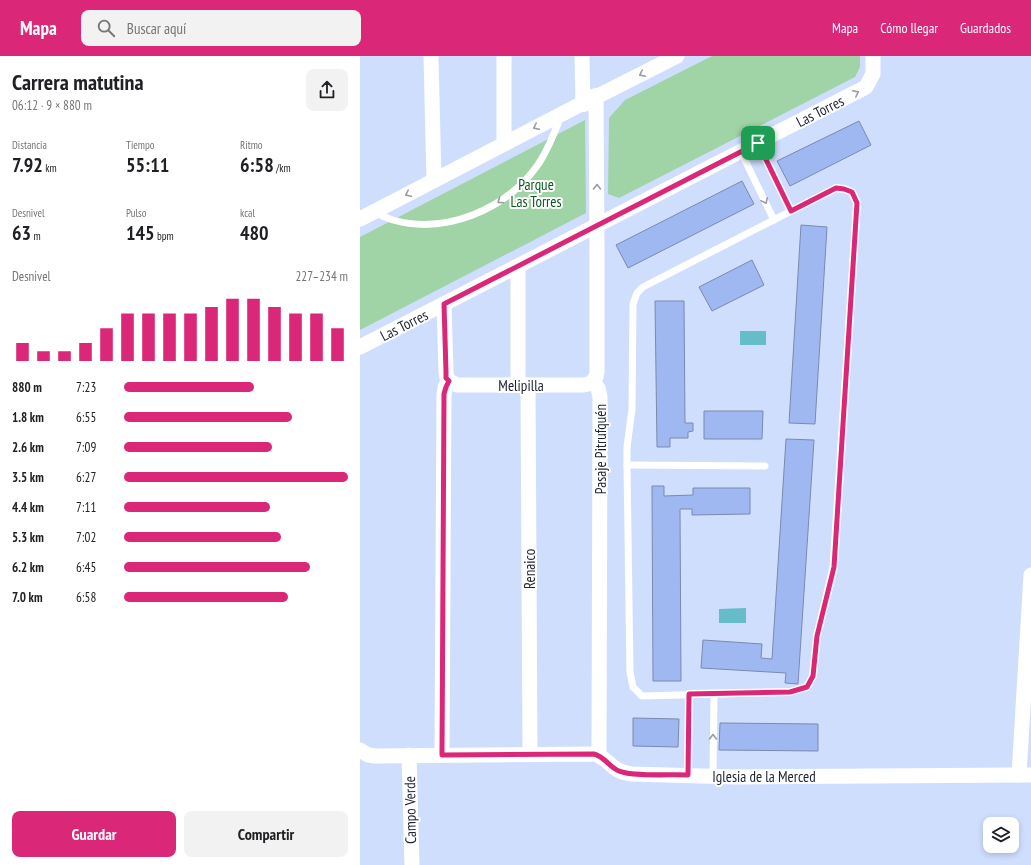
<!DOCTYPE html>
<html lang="es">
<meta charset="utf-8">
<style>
body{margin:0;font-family:"PT Sans Narrow",sans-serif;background:#f2f2f2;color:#202124;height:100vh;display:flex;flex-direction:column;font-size:15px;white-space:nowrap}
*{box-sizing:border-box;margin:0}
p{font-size:13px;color:#757577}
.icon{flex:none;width:22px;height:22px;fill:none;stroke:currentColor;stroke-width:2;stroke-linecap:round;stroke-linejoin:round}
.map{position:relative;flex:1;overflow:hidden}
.side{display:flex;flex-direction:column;background:#fff;width:360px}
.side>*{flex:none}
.tools{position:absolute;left:623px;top:761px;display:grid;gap:8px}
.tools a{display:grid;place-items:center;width:36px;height:36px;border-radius:8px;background:#fff;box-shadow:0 2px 6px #0003;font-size:20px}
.pin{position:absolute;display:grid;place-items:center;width:34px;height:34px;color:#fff;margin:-17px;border-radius:8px;box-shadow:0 2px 6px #0006}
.round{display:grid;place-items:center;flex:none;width:42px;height:42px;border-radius:8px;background:#f2f2f2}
.headline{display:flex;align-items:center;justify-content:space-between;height:68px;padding:0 12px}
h1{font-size:22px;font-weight:800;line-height:30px}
.figures{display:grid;grid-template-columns:repeat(3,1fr);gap:6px;height:68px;padding:4px 12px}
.figures div{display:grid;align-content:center}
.figures b{font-size:20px;font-weight:800}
.figures small{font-size:11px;font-weight:400}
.figures p{font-size:11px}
.chart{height:112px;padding:8px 12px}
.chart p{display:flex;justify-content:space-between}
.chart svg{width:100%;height:72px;margin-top:4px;stroke:#db2777;stroke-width:6}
.button{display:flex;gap:8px;margin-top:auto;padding:8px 12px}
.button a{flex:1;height:46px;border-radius:8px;background:#db2777;color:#fff;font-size:16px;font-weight:800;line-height:46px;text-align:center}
.button a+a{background:#f2f2f2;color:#202124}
ul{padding:0 12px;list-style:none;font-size:13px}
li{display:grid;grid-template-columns:64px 48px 1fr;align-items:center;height:30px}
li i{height:10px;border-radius:5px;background:#db2777}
header{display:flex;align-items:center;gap:24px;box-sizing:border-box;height:56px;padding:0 20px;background:#db2777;color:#fff}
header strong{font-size:19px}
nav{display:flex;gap:22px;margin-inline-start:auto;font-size:14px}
.search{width:280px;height:36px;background:#f2f2f2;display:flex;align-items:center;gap:10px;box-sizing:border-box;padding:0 14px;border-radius:8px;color:#757577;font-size:15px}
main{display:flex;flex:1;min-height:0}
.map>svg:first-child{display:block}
.green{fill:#a0d3a5}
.water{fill:#66bdc9}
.building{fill:#a0b8f1;stroke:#7a89ae}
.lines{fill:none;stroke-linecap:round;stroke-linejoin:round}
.service{stroke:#fff;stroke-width:7}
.minor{stroke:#fff;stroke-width:15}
.tertiary{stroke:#fff;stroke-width:18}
.oneway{stroke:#999ca3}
.route-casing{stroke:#fff;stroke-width:8}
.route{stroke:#db2777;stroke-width:5}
.labels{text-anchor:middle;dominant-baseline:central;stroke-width:4;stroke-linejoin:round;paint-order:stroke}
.street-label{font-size:15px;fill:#1d2332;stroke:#fff}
.park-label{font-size:15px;fill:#095920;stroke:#fff}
</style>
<header>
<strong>Mapa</strong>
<div class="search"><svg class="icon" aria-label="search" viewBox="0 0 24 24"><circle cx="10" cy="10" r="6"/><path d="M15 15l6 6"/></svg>Buscar aquí</div>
<nav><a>Mapa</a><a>Cómo llegar</a><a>Guardados</a></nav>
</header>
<main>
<section class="side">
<div class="headline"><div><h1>Carrera matutina</h1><p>06:12 · 9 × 880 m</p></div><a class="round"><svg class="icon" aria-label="share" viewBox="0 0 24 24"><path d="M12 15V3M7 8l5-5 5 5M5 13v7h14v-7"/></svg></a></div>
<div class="figures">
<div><p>Distancia</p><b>7.92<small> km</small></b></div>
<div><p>Tiempo</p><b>55:11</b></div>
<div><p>Ritmo</p><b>6:58<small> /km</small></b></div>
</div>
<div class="figures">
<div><p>Desnivel</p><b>63<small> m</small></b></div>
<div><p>Pulso</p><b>145<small> bpm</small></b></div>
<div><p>kcal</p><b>480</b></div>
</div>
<div class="chart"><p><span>Desnivel</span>227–234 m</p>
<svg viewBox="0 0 160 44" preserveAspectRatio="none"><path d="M5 44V33M15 44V38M25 44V38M35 44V33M45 44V24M55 44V15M65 44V15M75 44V15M85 44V15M95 44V11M105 44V6M115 44V6M125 44V11M135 44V15M145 44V15M155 44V24"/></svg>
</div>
<ul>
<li><b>880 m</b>7:23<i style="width:58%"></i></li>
<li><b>1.8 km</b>6:55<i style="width:75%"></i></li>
<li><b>2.6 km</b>7:09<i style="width:66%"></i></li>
<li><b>3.5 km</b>6:27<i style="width:100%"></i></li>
<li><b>4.4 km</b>7:11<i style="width:65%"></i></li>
<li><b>5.3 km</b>7:02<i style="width:70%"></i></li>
<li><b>6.2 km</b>6:45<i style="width:83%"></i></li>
<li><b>7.0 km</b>6:58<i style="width:73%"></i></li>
</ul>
<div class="button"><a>Guardar</a><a>Compartir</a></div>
</section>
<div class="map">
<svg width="671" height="809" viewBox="0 0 671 809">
<rect width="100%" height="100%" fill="#d0defe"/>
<!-- green -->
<g class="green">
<path d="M352,0h148v11l-5,10 -236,121 -11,-4 1,-76 16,-18z"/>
<path d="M225,64l1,93 -226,117v-93z"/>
</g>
<!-- water -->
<g class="water">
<rect x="380" y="275" width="26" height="14"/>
<path d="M386,552v15h-27v-14z"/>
</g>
<!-- building -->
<g class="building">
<path d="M499,65l12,24 -81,41 -13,-25z"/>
<path d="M382,125l12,23 -126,64 -12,-23z"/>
<path d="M441,169l26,2 -12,197 -26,-1z"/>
<path d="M392,204l12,25 -52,26 -13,-24z"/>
<path d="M295,245h29l1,122h8v8l-5,1v6h-18v9h-13z"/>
<path d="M344,355h59l-1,28h-58z"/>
<path d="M426,383l28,1 -16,244 -13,-1 1,-10 -85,-5 2,-28 59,4 -1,14 11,1z"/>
<path d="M292,430h12v10l29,-1v-7h57v26l-58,1v-6h-12l1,172h-28z"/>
<path d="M273,662l46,1 -1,28 -45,-1z"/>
<path d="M360,667l98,1v27l-99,-1z"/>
</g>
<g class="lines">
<!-- service -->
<g class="service">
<path d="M398,87l33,68"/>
<path d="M381,96l33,68"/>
<path d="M476,132c13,1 15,3 21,15l-24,364 -16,69 -4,40 -6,11 -17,5 -148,4 -9,-9 -3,-15 -3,-207v-18l5,-38 1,-105 4,-11 6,-6z"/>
<path d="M13,156c7,3 14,6 20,8 53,15 113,-11 144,-54 11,-15 17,-33 24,-50"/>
<path d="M267,409l138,1"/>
<path d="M328,719l1,-81"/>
<path d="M353,720l1,-82"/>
</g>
<!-- minor -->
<g class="minor">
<path d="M71,0l3,124"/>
<path d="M144,0v88"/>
<path d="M0,163l223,-116 -1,-47"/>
<path d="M84,248l2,68 1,6 2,3"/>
<path d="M0,291l506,-260 7,-13v-18"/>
<path d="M89,325l8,4h127l5,-1 4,-3"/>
<path d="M233,325l3,-4 1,-5v-126l-1,-149 81,-41"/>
<path d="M233,325l5,7 2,9 -1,358"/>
<path d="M158,329v-119"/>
<path d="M168,329l2,369"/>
<path d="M0,694l8,5 7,1 219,-2c16,4 16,18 38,20l103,3 296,-2"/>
<path d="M49,699l3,110"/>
<path d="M82,699l2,-360 1,-8 4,-6"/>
<path d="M659,719l12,-200"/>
</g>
<!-- tertiary -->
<path class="tertiary" d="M223,47l13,-6"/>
</g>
<!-- one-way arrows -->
<defs><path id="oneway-chevron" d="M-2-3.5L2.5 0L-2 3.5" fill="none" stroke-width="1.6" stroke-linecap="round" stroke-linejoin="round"/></defs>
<g class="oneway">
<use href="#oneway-chevron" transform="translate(282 18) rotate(153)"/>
<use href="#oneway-chevron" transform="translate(496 37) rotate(-27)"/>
<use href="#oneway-chevron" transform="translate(176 71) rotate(153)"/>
<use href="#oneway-chevron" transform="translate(237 131) rotate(-90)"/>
<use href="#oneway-chevron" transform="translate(48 138) rotate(153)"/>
<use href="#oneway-chevron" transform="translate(140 145) rotate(146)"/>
<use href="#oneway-chevron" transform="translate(405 145) rotate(66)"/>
<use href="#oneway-chevron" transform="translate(353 681) rotate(-90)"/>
</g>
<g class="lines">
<!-- route casing -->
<g class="route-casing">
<path id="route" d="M398,87l33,68 45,-23 8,1 8,3 5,11 -23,364 -17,69 -4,40 -6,11 -17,5 -101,2 -1,81c-15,-1 -56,2 -69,-4 -10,-4 -14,-14 -25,-17l-152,1 2,-361 2,-7 3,-6 -3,-3v-6l-2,-68z"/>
</g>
<!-- route -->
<use href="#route" class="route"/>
</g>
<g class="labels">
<!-- street labels -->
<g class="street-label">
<text transform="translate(460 55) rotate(-27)">Las Torres</text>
<text transform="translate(44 269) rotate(-27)">Las Torres</text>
<text x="161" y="329">Melipilla</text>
<text transform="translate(240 393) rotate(-90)">Pasaje Pitrufquén</text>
<text transform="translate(169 513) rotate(-90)">Renaico</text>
<text x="404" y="720">Iglesia de la Merced</text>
<text transform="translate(50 754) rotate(-91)">Campo Verde</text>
</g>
<!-- park labels -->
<g class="park-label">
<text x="176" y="128">Parque<tspan x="176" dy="17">Las Torres</tspan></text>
</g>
</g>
</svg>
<div class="tools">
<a><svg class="icon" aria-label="layers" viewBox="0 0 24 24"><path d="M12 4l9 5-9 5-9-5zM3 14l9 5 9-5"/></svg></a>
</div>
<div class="pin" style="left:398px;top:87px;background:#1e9e55"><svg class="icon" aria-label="arrive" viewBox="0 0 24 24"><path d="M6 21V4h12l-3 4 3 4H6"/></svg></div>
</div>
</main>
